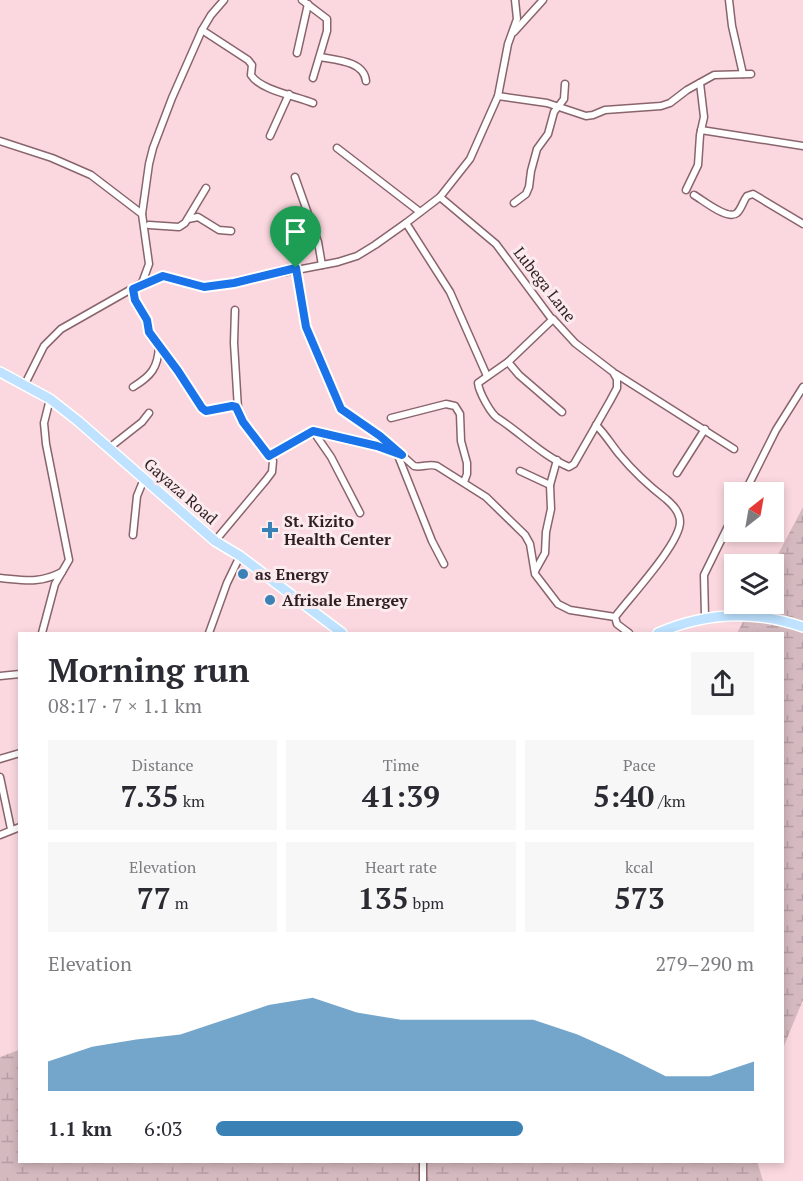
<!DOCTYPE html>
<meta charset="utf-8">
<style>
body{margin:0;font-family:"PT Serif",serif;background:#f7f7f7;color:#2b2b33;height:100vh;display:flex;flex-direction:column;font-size:22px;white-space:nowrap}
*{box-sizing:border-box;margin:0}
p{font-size:20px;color:#7c7c81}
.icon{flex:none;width:33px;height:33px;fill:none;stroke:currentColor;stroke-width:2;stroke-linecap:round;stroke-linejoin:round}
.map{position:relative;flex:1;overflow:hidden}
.sheet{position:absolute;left:18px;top:632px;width:766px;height:531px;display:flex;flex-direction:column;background:#fff;border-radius:0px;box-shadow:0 3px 9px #0003}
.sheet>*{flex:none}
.needle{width:39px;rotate:31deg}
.buttons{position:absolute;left:724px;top:482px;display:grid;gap:12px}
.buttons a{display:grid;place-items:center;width:60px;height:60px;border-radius:0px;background:#fff;box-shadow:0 3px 9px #0003;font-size:30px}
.pin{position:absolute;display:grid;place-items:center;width:51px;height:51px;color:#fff;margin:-62px -26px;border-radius:50% 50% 50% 0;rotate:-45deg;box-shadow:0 0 6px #0007}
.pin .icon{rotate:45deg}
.round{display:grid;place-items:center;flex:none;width:63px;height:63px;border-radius:0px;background:#f7f7f7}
.headline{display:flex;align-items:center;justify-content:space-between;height:102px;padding:0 30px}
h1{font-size:33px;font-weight:600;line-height:45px}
.stats{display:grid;grid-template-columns:repeat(3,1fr);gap:9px;height:102px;padding:6px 30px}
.stats div{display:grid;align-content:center;border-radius:0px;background:#f7f7f7;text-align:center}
.stats b{font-size:30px;font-weight:600}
.stats small{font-size:16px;font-weight:400}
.stats p{font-size:16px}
.chart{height:168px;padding:12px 30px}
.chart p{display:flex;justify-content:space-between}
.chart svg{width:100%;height:108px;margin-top:6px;fill:#3a81b6;opacity:.7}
ul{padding:0 30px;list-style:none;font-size:20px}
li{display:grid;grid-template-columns:96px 72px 1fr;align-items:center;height:45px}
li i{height:15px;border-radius:8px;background:#3a81b6}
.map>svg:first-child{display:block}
.wetland{fill:url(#wetland-marsh)}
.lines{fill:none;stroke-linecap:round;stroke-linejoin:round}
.minor-casing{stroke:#89646c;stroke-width:9}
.primary-casing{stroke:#fff;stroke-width:12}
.minor{stroke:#fff;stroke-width:6}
.primary{stroke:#bee2ff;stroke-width:9}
.route-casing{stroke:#fff;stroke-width:12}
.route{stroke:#1a73e8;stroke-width:8}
.poi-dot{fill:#3a81b6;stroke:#fcebee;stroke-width:2}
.labels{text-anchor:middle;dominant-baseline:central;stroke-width:6;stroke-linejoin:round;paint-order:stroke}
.street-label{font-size:16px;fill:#2f1f23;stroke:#fcebee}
.poi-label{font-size:16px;font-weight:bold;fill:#2f1f23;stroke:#fcebee;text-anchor:start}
</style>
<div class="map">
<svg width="803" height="1181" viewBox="0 0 803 1181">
<defs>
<pattern id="wetland-marsh" width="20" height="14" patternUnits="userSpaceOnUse" patternTransform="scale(1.5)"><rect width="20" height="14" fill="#d4b9bf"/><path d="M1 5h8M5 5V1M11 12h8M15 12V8" fill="none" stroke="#b69fa4"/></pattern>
</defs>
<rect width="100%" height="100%" fill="#fbd8df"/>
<!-- wetland -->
<g class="wetland">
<path d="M803,507v493l-20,48v-415h-46l16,-30h21l-1,-39z"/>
<path d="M19,1050l1,111h737l6,20h-763v-124z"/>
</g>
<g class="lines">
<!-- minor casing -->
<g class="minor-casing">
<g id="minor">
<path d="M302,0l25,19v12l-14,47"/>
<path d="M729,0l3,26 11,48"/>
<path d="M202,30l46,30 4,5 -1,10c9,15 45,21 62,28"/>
<path d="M514,32l29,-32"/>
<path d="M297,53l11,-49"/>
<path d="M320,57c16,3 44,4 46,24"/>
<path d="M498,96l49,7 39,13 7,-1 12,-5 56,-4 9,-3 17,-13 27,-15 37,-1"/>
<path d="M701,130l102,16"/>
<path d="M270,136l19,-42"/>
<path d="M0,141l52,17 39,17 51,39"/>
<path d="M337,148l83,64"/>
<path d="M295,177l23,65 4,23"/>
<path d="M686,190l12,-25 2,-30 4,-18 -4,-34"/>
<path d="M694,195c9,5 34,26 43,18 5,-5 6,-12 10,-17l6,-2 50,30"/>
<path d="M440,197l56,47 55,74 2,1 22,24 38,29 4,7v9l-7,13 -36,63 -5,3c-26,-11 -47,-33 -70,-48 -8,-4 -20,-27 -21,-36l30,-21 45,-43"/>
<path d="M514,203l12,-9 3,-7 2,-16 6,-22 11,-15 6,-22 10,-13 1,-15"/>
<path d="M188,219l10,-2 21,13 12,1"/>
<path d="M406,223l44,69 37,84"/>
<path d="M149,225l30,2 6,-4 21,-35"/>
<path d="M296,269l10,58 35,82 46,33 27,24c8,2 15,-3 23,0l49,31 39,38 5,9 5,30 23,30 12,6 45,7 2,7 12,9"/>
<path d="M142,283l7,-19 -7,-50 7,-50 4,-16 19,-50 30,-68 9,-15 13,-15"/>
<path d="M133,289l2,11 12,20 2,12 29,39 24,37 4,3 27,-5 3,1 7,15 30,39 -1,11 -6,8 -51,61"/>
<path d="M235,310l-1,33 4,66"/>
<path d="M508,362l11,13 43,37"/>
<path d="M616,374l118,75"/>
<path d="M25,384l19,-38 17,-17 81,-46 21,-7 33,10 13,1 129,-25 19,-6 18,-11 31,-22 34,-26 30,-38 28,-63 10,-52 9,-25 -2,-19"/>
<path d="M133,387c18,-11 25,-19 26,-41"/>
<path d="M391,418l55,-14 9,2 5,8 1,27 6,22v11l-3,8"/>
<path d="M596,425c9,9 15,19 23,29 14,17 30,32 47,45 7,6 14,13 14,23 0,22 -51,76 -65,95"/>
<path d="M313,431l18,26 29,56"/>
<path d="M109,448l33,-26 7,-9"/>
<path d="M397,453l35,88 12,23"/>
<path d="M269,456l44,-25 64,15 22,8"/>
<path d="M520,471l30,14"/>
<path d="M677,473l28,-44"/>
<path d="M745,492l31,-62 27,-43"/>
<path d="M133,535l4,-39 7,-17"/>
<path d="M535,571l10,-18 1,-21 5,-23 -1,-24 7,-25"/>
<path d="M0,578c24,2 39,6 62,-6"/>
<path d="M705,617l-1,-42 31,-63"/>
<path d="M42,633l13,-49 14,-24 -23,-116 -2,-21 6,-24"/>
<path d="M209,633l18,-50 13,-27"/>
<path d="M0,676l20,-2"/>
<path d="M0,759l20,-6"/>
<path d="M0,777l11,52"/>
<path d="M0,835l20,-8"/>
<path d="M423,1161v20"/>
</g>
</g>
<!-- primary casing -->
<g class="primary-casing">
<g id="primary">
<path d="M0,372l50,27 28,22 137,120 25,15 102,77"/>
<path d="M658,633c48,-21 96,-23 145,-6"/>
</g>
</g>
<!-- minor -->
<use href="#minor" class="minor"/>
<!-- primary -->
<use href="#primary" class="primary"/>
</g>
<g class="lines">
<!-- route casing -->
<g class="route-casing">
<path id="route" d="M296,268l10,59 35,82 39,27 22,19 -25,-9 -64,-15 -44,25 -26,-34 -7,-15 -4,-1 -26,5 -4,-3 -24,-37 -29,-39 -2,-12 -12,-20 -2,-11 30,-13 41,11 30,-4z"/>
</g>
<!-- route -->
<use href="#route" class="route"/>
</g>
<!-- markers -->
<g class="poi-dot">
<path d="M267 521h6v6h6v6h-6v6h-6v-6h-6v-6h6z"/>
<circle cx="243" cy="574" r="6"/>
<circle cx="270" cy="600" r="6"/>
</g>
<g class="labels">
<!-- street labels -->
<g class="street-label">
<text transform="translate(545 284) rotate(52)">Lubega Lane</text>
<text transform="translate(181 491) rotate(41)">Gayaza Road</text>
</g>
<!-- poi labels -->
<g class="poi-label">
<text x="284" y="521">St. Kizito<tspan x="284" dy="18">Health Center</tspan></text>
<text x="255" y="574">as Energy</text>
<text x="282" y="600">Afrisale Energey</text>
</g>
</g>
</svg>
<div class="buttons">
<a><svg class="needle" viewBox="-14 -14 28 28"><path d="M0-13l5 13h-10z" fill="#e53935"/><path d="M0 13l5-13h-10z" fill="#7c7c81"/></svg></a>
<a><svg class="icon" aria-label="layers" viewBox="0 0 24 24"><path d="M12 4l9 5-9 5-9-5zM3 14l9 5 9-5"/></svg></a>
</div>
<div class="pin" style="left:296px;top:268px;background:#1e9e55"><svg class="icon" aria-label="arrive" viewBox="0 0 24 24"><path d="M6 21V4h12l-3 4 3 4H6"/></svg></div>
<section class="sheet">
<div class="headline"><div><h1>Morning run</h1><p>08:17 · 7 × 1.1 km</p></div><a class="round"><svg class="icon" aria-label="share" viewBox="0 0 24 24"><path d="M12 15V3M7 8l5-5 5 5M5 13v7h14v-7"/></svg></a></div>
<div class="stats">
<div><p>Distance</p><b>7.35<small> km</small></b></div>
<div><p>Time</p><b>41:39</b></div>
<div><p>Pace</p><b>5:40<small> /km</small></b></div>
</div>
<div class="stats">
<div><p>Elevation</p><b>77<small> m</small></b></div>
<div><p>Heart rate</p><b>135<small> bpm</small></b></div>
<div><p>kcal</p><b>573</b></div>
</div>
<div class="chart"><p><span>Elevation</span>279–290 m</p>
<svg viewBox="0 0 160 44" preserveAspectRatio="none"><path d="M0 44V32L10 26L20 23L30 21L40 15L50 9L60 6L70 12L80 15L90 15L100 15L110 15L120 21L130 29L140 38L150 38L160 32V44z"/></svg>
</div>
<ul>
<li><b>1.1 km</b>6:03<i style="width:57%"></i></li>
</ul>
</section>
</div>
